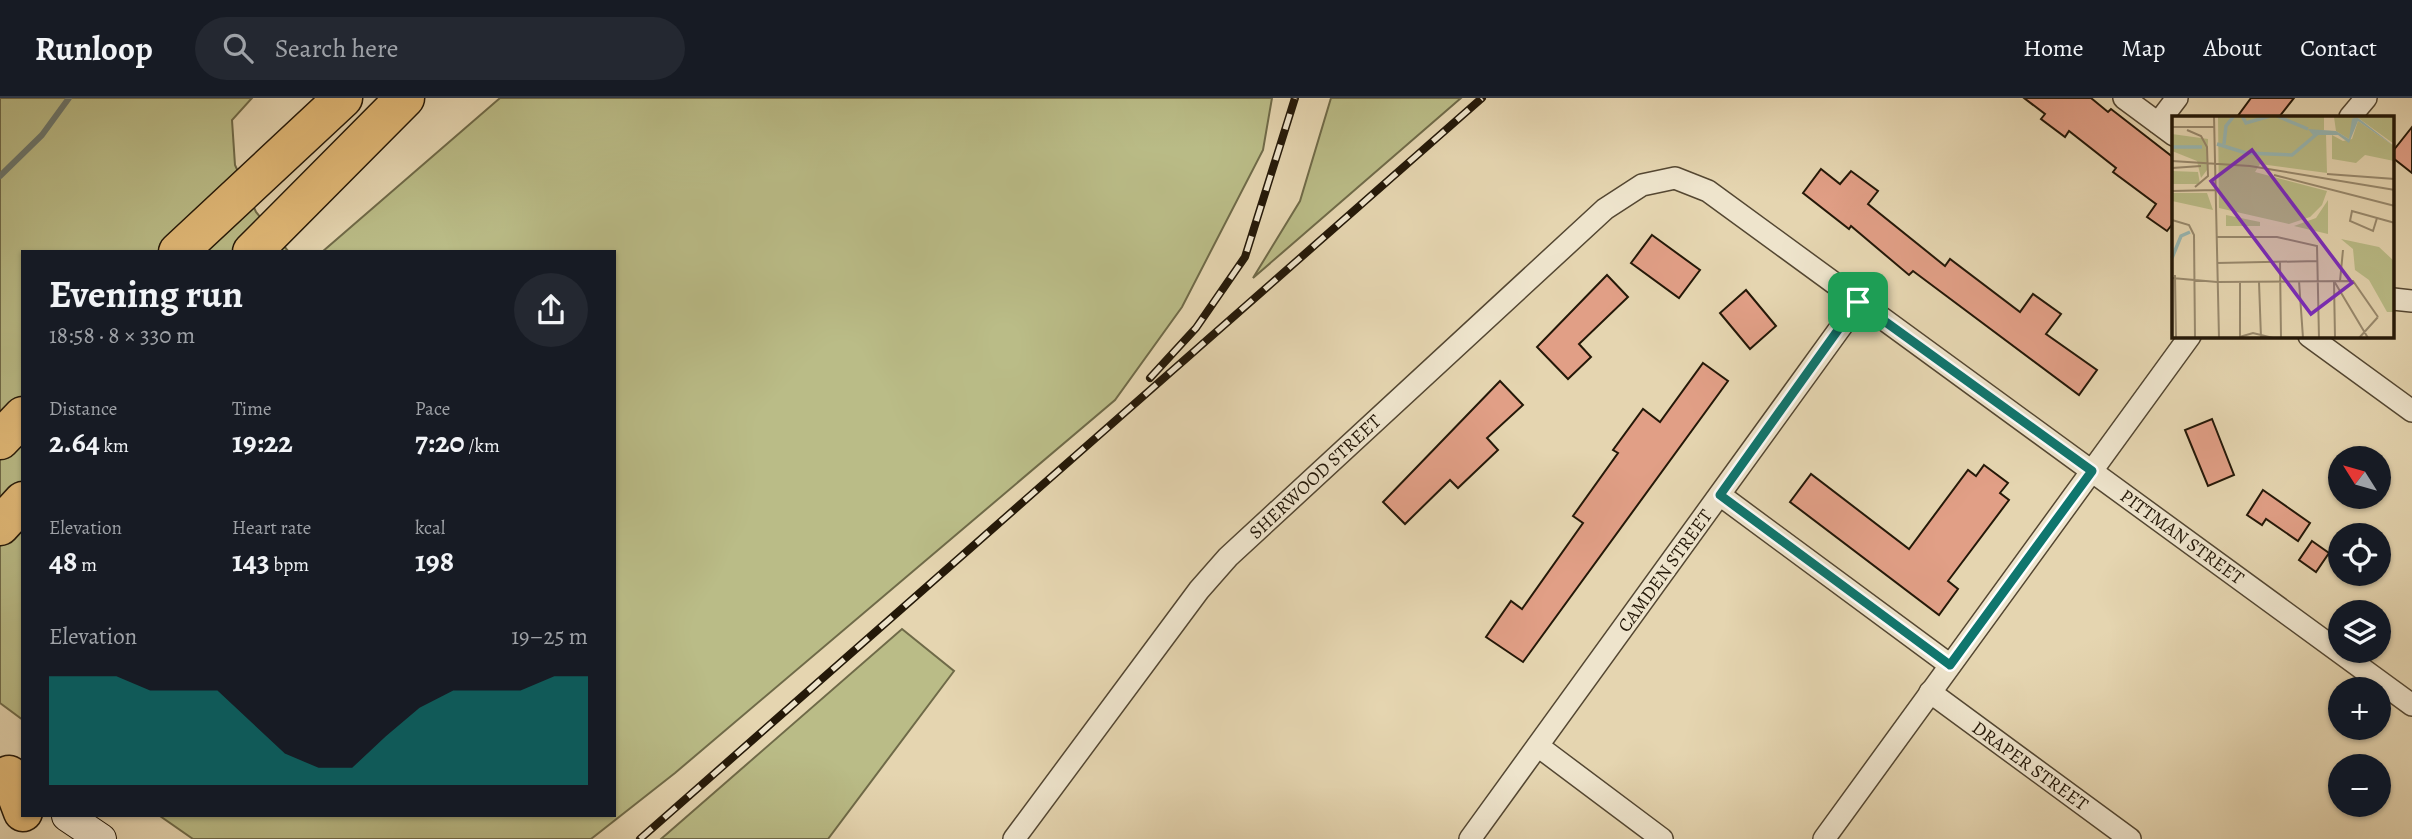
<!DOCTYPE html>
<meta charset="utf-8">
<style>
body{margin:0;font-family:Alegreya,serif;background:#242831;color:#f1f3f6;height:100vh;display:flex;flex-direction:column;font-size:26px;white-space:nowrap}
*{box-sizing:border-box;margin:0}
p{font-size:23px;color:#9ea1a6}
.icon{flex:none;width:38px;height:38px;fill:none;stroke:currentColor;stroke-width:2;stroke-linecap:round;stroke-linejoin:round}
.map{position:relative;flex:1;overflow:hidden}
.side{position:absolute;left:21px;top:152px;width:595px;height:567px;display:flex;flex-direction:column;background:#171b24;border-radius:0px;box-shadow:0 2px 5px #0004}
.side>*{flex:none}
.needle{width:46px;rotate:307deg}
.fabs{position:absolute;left:2328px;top:348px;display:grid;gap:14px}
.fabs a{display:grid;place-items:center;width:63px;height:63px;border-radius:50%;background:#171b24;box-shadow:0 2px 5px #0004;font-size:35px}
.pin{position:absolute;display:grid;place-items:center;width:60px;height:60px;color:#fff;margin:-30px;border-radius:14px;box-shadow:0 4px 10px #0006}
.round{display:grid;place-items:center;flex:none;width:74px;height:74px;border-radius:37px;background:#242831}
.overview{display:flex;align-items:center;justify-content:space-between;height:119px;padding:0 28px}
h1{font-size:38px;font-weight:700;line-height:52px}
.stats{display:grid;grid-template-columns:repeat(3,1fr);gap:10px;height:119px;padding:7px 28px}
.stats div{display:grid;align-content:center}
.stats b{font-size:30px;font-weight:700}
.stats small{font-size:19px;font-weight:400}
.stats p{font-size:19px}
.chart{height:196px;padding:14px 28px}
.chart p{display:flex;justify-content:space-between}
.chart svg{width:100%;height:126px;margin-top:7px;fill:#0f766e;opacity:.7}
header{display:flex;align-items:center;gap:42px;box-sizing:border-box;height:98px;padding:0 35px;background:#171b24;border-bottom:2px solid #363941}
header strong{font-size:33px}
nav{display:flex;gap:38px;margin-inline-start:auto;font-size:24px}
.search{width:490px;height:63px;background:#242831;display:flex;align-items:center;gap:18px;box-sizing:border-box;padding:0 24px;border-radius:38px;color:#9ea1a6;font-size:26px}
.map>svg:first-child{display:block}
.green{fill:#babc87;stroke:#6f6a48;stroke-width:2}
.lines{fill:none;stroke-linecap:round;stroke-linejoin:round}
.stream{stroke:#6a776f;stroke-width:6}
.building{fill:#e19f86;stroke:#241808;stroke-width:2}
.street-casing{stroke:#544732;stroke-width:24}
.secondary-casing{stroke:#241808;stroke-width:32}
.highway-casing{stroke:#241808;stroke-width:41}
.street{stroke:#eee4cc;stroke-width:21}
.secondary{stroke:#eee4cc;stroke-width:30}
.highway{stroke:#e2ba78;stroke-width:38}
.rail-casing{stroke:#241808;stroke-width:8}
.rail{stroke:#eee4cc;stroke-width:5;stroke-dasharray:16;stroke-linecap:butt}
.route-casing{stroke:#fff;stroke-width:14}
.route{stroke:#0f766e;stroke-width:9}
.labels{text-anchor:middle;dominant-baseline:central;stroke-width:6;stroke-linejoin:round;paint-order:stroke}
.street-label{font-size:19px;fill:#241808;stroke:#eee4cc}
.inset-river{fill:none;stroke:#98b7b3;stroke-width:3.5}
.inset-road{fill:none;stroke:#98896d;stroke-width:2}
.view{fill:#7b2cbf;fill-opacity:0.15;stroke:#7b2cbf;stroke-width:3.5}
.inset-edge{fill:none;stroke:#241808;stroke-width:3.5}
</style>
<header>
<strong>Runloop</strong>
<div class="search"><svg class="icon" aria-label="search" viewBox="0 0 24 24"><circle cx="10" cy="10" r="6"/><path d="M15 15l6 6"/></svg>Search here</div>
<nav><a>Home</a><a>Map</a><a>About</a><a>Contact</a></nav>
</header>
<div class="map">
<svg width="2412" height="741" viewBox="0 0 2412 741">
<rect width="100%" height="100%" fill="#e5d5b0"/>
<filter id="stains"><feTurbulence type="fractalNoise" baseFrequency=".00286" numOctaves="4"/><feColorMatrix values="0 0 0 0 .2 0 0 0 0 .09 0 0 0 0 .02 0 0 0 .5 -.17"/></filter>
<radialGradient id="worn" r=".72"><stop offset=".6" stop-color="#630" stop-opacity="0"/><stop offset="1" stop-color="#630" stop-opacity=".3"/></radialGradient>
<!-- green -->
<g class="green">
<path d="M0,0h252l-20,22 3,45 21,47 32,39 4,1h-269v468l-23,-17z"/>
<path d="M500,0h772l-9,52 -81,157 -67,93 -440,373 -84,66h-398l-33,-23h454v-564h-292z"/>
<path d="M1331,0h130l-208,180 47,-77z"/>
<path d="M902,531l52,42 -126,168h-167z"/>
</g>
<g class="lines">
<!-- stream -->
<path class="stream" d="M0,78l42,-41 27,-37"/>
</g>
<!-- building -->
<g class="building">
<path d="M2024,0h67l17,14 3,-3 63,49v64l-7,9 -20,-14 9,-13 -43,-32 3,-4 -47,-37 -4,6 -24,-18 4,-5z"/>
<path d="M2251,0h43l-15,19h-42z"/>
<path d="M2412,29v46l-19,-15v-7z"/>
<path d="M1821,71l19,15 11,-13 27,20 -10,13 77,62 5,-7 70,53 13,-18 28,20 -15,20 51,36 -18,25 -166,-124 -4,4 -58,-49 -2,3 -46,-36z"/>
<path d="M1652,137l48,35 -21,28 -48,-35z"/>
<path d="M1607,177l21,22 -49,47 12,13 -23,22 -31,-32z"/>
<path d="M1746,192l30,36 -26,23 -30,-36z"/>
<path d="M1703,265l25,18 -205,281 -37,-25 25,-36 11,8 61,-86 -10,-7 45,-63 -5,-3 30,-41 17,13z"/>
<path d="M1500,283l23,24 -36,33 11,12 -40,38 -8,-8 -45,44 -22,-22z"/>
<path d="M2212,321l22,56 -26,11 -23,-56z"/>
<path d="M1984,367l24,18 -8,10 9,7 -61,81 10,8 -19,26 -149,-113 21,-28 98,75 59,-79 8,6z"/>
<path d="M2263,392l47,33 -12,18 -32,-22 -4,6 -15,-10z"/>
<path d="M2312,443l17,12 -13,19 -17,-12z"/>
</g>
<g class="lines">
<!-- street casing -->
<g class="street-casing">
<g id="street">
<path d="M2124,0l50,37"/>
<path d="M2350,19l16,-19"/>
<path d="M2158,25l19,-25"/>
<path d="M2393,201l19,2"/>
<path d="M2309,238l103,75"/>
<path d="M1720,397l230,170"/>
<path d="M1930,594l200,147"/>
<path d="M1538,648l124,93"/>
<path d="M1014,741l185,-249 29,-33 377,-348 37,-24 33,-7 33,13 704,514"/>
<path d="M1470,741l389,-537"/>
<path d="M1824,741l366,-503"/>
</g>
</g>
<!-- secondary casing -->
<g class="secondary-casing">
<path id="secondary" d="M67,718l34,23"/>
</g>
<!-- highway casing -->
<g class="highway-casing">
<g id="highway">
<path d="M178,154l165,-154"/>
<path d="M252,154l153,-154"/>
<path d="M0,342l23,-24"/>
<path d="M0,428l23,-25"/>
<path d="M9,677l14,37"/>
</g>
</g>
<!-- street -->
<use href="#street" class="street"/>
<!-- secondary -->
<use href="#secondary" class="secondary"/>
<!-- highway -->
<use href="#highway" class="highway"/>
<!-- rail casing -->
<g class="rail-casing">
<g id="rail">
<path d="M1150,280l46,-50 49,-71 50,-159"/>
<path d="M640,741l842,-741"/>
</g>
</g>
<!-- rail -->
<use href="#rail" class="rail"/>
</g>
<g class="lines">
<!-- route casing -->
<g class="route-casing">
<path id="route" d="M1858,204l234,169 -142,194 -230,-170z"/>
</g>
<!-- route -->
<use href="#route" class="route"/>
</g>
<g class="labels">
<!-- street labels -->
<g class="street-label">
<text transform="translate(1315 379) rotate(-43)">SHERWOOD STREET</text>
<text transform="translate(2182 439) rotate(36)">PITTMAN STREET</text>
<text transform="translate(1665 473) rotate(-54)">CAMDEN STREET</text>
<text transform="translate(2030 668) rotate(36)">DRAPER STREET</text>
</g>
</g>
<!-- overview -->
<g transform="translate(2172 18)">
<rect width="222" height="222" fill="#e5d5b0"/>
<path d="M46,0h106v14l-10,1 12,3 1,39 -67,-9 -5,8 72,19 -5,14 -12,12 -21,7 -70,-16zM222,0v28l-37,-27 -8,22 -13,-8 -2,-14zM186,5l36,25v15l-29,-6 -9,8 -24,-4v-24l11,6 9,-2zM0,18l36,5 -1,31 -6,8 -4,-17 -25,-10zM0,55l26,1 2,12h-28zM0,77h35l6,17 -41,-9zM156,84v34l-34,-8 22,-8zM54,99l34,7v4h-34zM169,123l38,8 15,14v51h-7l-18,-32 -14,-10 -2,-21z" fill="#babc87"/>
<path d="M185,1l37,29 -36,-25 -9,22 -11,-8h-25l-5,-6 28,2 13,8 3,-20z" fill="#98b7b3"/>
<path class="inset-river" d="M70,0l4,7 24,-7M105,0l31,13M45,28l29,9 46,2 26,-22M52,28l2,-18 8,-10M0,31h30M0,142l9,-22 9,-4"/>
<path class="inset-road" d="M42,0l5,222M0,11h42M15,14l14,6 6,11 1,29 -13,11M0,45l78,5 145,24M0,52l29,-2M155,58l68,5M102,59l121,31M0,75l43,-1M205,102l-4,13 -23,-10 2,-10 43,12M0,104l17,5 5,10 1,103M45,121h60l40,9 2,92M108,146l1,76M45,147l101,-2M3,159l1,63M0,162l45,4 136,-1 25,36M127,165l4,57M162,165l34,57M168,165l3,-31M68,166v56M87,166l2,56M162,166l1,56M64,222l17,-5 20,5M187,222l19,-21"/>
<path class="view" d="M80,34l100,133 -41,31 -100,-133z"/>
<rect width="222" height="222" class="inset-edge"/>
</g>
<rect width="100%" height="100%" filter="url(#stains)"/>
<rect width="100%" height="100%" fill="url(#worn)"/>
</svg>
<div class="fabs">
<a><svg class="needle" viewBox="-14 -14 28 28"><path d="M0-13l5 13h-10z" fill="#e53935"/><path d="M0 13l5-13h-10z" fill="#9ea1a6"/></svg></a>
<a><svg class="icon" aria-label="locate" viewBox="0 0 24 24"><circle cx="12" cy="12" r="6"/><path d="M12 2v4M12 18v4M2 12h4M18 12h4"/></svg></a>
<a><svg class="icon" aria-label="layers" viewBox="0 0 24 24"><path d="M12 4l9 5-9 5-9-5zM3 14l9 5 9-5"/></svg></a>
<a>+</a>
<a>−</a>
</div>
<div class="pin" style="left:1858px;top:204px;background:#1e9e55"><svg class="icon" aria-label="arrive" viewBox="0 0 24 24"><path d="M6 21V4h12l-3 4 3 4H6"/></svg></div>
<section class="side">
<div class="overview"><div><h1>Evening run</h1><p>18:58 · 8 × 330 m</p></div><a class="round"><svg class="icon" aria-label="share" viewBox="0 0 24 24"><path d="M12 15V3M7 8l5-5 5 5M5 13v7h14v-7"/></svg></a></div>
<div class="stats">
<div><p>Distance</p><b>2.64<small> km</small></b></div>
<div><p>Time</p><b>19:22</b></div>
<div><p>Pace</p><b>7:20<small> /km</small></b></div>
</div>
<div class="stats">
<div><p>Elevation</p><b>48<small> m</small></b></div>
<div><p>Heart rate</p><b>143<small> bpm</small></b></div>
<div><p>kcal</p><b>198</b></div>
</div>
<div class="chart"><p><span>Elevation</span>19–25 m</p>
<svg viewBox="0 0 160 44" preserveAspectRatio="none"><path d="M0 44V6L10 6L20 6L30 11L40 11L50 11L60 22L70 33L80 38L90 38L100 27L110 17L120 11L130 11L140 11L150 6L160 6V44z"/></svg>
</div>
</section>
</div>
